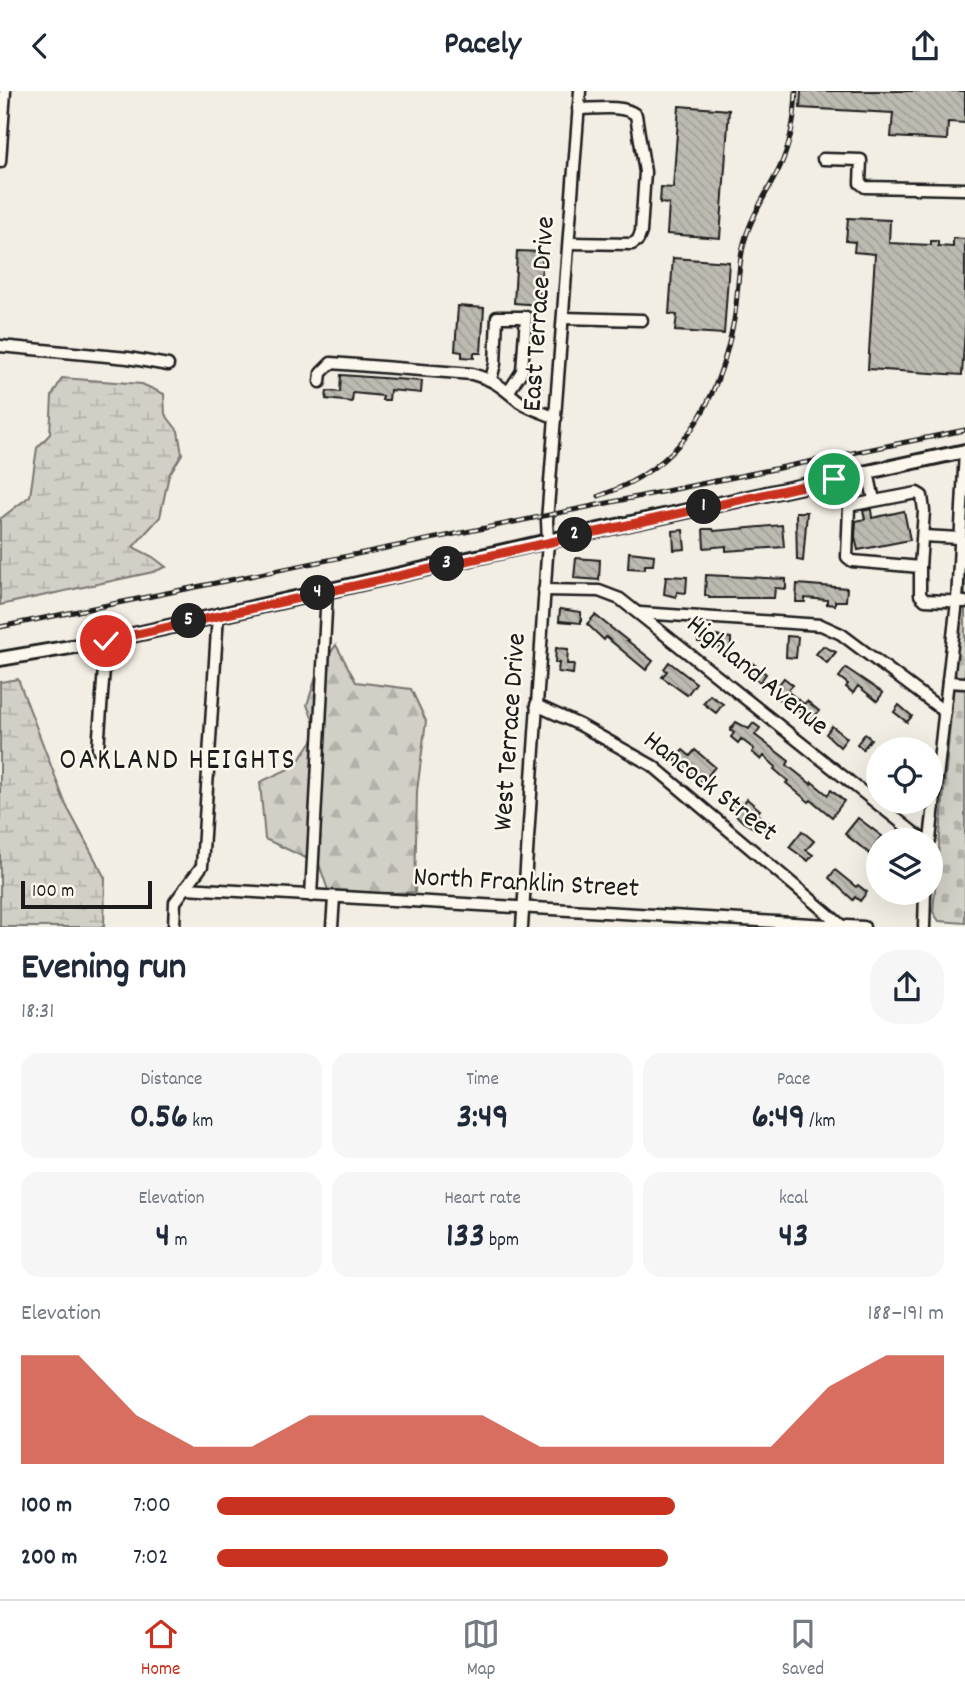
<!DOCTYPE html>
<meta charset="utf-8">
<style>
body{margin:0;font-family:Dekko,sans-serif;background:#f6f6f7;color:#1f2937;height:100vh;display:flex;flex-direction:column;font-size:26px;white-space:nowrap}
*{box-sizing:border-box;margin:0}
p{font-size:23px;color:#747a83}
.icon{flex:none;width:38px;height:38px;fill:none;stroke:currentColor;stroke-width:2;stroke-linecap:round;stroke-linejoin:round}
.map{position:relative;height:836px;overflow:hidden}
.side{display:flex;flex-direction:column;background:#fff;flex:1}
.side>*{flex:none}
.fabs{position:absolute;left:866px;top:646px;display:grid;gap:14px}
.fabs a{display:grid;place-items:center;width:77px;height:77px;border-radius:50%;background:#fff;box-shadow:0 7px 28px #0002;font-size:35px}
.scale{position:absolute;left:21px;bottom:18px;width:131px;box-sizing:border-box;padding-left:7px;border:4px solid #1c1c1c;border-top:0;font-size:19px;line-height:24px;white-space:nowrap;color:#1c1c1c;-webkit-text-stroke:5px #fbf7ec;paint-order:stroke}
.pin{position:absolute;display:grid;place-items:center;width:60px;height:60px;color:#fff;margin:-30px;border:4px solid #fff;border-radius:50%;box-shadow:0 2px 7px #0007}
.km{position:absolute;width:35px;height:35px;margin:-18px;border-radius:50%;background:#222;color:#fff;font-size:19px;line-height:35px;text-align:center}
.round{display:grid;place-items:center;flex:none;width:74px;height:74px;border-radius:28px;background:#f6f6f7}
.head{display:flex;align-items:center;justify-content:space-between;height:119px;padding:0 21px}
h1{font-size:38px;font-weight:800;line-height:52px}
.stats{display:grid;grid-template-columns:repeat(3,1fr);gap:10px;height:119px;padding:7px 21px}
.stats div{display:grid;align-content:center;border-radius:18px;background:#f6f6f7;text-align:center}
.stats b{font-size:35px;font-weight:800}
.stats small{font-size:19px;font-weight:400}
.stats p{font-size:19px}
.chart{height:196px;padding:14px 21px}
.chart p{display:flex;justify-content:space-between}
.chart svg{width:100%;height:126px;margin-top:7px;fill:#c8321e;opacity:.7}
ul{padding:0 21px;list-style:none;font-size:23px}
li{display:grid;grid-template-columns:112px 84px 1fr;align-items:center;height:52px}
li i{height:18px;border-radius:9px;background:#c8321e}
header{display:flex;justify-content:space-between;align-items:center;height:91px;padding:0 21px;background:#fff;font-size:32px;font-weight:800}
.dock{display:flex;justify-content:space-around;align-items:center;height:98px;border-top:2px solid #e0e1e3;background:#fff;font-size:19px;color:#747a83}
.dock a{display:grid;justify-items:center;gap:4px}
.dock .on{color:#c8321e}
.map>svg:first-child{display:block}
.forest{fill:url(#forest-firs);stroke:#777671;stroke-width:2}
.wetland{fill:url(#wetland-marsh);stroke:#777671;stroke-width:2}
.cemetery{fill:url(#cemetery-stones);stroke:#777671;stroke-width:2}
.building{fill:url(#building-back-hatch);stroke:#1c1c1c;stroke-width:2}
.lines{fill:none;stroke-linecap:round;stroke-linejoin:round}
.minor-casing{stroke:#1c1c1c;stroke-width:15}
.major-casing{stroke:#1c1c1c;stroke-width:18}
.minor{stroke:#fbf7ec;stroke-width:10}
.major{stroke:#fbf7ec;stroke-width:12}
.rail-casing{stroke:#1c1c1c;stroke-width:5}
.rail{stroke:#fbf7ec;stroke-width:2.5;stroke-dasharray:8;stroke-linecap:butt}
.route-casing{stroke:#fff;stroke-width:14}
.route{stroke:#c8321e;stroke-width:9}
.labels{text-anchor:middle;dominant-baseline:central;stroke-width:5;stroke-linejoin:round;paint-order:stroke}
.street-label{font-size:28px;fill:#1c1c1c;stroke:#fbf7ec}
.neighbourhood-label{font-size:30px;letter-spacing:2px;fill:#1c1c1c;stroke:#fbf7ec}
</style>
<header><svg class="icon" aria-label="back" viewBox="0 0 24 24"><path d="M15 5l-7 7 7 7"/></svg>Pacely<svg class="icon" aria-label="share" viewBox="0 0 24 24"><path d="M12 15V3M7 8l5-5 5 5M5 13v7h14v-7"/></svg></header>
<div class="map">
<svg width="965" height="836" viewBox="0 0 965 836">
<defs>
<pattern id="forest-firs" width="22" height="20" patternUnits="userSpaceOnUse" patternTransform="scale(1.75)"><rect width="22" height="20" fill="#d2cfc6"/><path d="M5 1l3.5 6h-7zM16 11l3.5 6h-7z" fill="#b4b1aa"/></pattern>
<pattern id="wetland-marsh" width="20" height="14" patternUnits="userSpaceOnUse" patternTransform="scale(1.75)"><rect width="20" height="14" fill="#d2cfc6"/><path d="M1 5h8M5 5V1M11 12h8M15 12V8" fill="none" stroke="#b4b1aa"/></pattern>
<pattern id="cemetery-stones" width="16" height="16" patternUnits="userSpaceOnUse" patternTransform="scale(1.75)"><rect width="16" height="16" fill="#d2cfc6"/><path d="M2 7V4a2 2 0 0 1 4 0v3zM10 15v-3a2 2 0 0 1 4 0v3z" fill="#b4b1aa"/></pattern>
<pattern id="building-back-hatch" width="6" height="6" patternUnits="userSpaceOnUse" patternTransform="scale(1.75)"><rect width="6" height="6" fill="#bdbab1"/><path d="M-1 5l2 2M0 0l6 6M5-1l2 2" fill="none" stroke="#a29f98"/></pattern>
</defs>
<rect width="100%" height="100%" fill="#f2eee4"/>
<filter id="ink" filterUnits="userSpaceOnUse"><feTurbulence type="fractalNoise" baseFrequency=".0143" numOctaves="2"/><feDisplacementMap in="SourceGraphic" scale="14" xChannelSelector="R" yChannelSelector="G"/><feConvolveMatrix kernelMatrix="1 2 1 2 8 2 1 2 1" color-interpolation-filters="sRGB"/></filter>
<g filter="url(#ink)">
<!-- forest -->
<path class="forest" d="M336,554l20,37 55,7 15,32 -9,70 -2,101 -85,4 -11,-32 -54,-25 -5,-57 35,-16 23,-34 -11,-27 11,-34z"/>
<!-- wetland -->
<g class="wetland">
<path d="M62,287l80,6 22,10 1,20 13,17 4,23 -13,21 -9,42 -27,30 20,10 13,10 -13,5 -153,33v-86l30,-23 7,-48 13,-14 2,-38z"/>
<path d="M18,588l48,126 39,73 -1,49h-104v-245z"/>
</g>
<!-- cemetery -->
<path class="cemetery" d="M965,470v362l-26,-2 -6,-9z"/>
<!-- building -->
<g class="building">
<path d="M801,0h164v32l-17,-1 -1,18 -56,-3 2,-24 -93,-5z"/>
<path d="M679,15l50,4 -9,128 -53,-4 2,-30 -9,-1 1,-16 12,1z"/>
<path d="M848,127l42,2 -1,23 42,2v-4h7v5l15,1v-9l12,1v91l-3,45 -94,-6 7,-115 -21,-2 1,-10 -9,-1z"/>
<path d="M517,160l26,1 -4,53 -25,-2z"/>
<path d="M673,167l56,4 -5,72 -49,-3 2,-16 -8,-1z"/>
<path d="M458,215l26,2 -3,45h-7v5l-12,-1v-5l-7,-1z"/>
<path d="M341,284l81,6 -1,12 -31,-3 -1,10h-7l1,-4 -30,-3 -1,9 -26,-3 1,-8 13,1z"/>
<path d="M871,418l1,9 32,-7 6,29 -52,10 -3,-13 1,-16 9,-2 -2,-8z"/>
<path d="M796,421h11l-4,49 -6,-1z"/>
<path d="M782,434l2,22 -58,4v-5l-22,2 -1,-19h10l1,2z"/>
<path d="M683,439l2,19 -11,1 -1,-19z"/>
<path d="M629,461l25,3 -1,10h-8v4l-17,-1z"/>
<path d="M576,467l24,2 -1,20 -25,-2z"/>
<path d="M706,484l80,4v10l-11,-1 -1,10h-65v-2l-4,-1z"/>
<path d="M666,485l21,1 -1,16 -9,-1 -1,5 -12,-3z"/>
<path d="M797,493l50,4 -1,13h-11v4l-8,-1v-4l-22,-2v4h-9z"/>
<path d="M560,518l21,3v11l-22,-2z"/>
<path d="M595,524l58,46 -7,9 -40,-33 -2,3 -17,-16z"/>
<path d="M698,543l33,4v10l-23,-1 -1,-5h-9z"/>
<path d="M787,545l11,1 -2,21 -10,-1z"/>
<path d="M823,555l13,6 -9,11 -11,-9z"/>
<path d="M556,557l12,1 -1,15h7l-1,10 -15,-2 1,-9h-4z"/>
<path d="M669,571l27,21 -9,12 -25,-18 5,-6 -3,-2z"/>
<path d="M751,571l15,12 -6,8 -16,-11z"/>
<path d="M846,577l37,25 -6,8 -19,-15 -5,7 -7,-6 2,-3 -9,-7z"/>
<path d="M784,587l9,7 -6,6 17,13 3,-3 12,10 -8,10 -22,-18 -9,-3 -8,-7z"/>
<path d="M710,604l13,9 -7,9 -13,-10z"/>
<path d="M899,614l13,11 -5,6 -13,-10z"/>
<path d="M736,631l13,7 4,-6 7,5 -5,7 34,26 -2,4 24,19 1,-2 16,13 3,-5 13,11 -12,16 -21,-17 -2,2 -23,-19 2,-2 -14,-12 2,-2 -12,-11 -3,4 -9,-8 2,-3 -13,-10 -3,4 -7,-6 3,-4 -4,-3z"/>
<path d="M832,635l15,12 -7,9 -14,-13z"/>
<path d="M865,643l6,5 -8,10 -6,-5z"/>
<path d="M683,659l7,6 5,-6 20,17 -13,16 -27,-23z"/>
<path d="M747,708l13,11 -3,3 12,10 -8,9 -18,-10 -8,-8 2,-2 -6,-5 5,-7 7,4z"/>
<path d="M858,727l25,19 -5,3 -8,14 -25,-20z"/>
<path d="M802,740l12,10 -8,9 7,5 -5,6 -19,-14z"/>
<path d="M835,779l21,17 2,-2 9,7 -7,9 -5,-4 -2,3 -24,-22z"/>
</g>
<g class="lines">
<!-- minor casing -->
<g class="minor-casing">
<g id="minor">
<path d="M823,68l38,1 -1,23 5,4 100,2"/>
<path d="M0,71l5,-71"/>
<path d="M569,152l63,1 6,-4 3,-8 4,-60 -9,-57c-12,-11 -42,-6 -58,-6"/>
<path d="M563,227l79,2"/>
<path d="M0,255l128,12 40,7"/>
<path d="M491,288l4,-15 2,-47h29l-4,54 -13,20"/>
<path d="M320,291l1,-9 10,-10 141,11c25,7 29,13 48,28 10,7 25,11 36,16"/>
<path d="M868,381l6,28"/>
<path d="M917,402l5,3 2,15 -4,56 -68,-6 -5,-4 2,-50 4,-2z"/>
<path d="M923,445l37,2"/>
<path d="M920,476v28l5,5 40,2"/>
<path d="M544,499l55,1 21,8 303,241"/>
<path d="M640,522l181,12 20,9 104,78"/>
<path d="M948,591l17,1"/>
<path d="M536,614l44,20 73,41 188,159"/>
<path d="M98,658l8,-108"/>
<path d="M930,749l27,-239 8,-150"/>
<path d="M185,797l679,39"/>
<path d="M311,805l16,-305"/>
<path d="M174,836l1,-25 27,-36 16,-252"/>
<path d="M332,836l2,-29"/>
<path d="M522,836l26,-386 -1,-20 33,-430"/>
<path d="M924,836l1,-34"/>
</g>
</g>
<!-- major casing -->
<g class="major-casing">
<path id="major" d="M0,568l106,-18 442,-100 417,-90"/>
</g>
<!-- minor -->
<use href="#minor" class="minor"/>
<!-- major -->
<use href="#major" class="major"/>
<!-- rail casing -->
<g class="rail-casing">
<g id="rail">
<path d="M599,405c84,-29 119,-92 135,-176 5,-28 3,-57 12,-84 8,-25 22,-45 33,-67 12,-25 16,-51 17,-78"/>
<path d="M0,536l965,-197"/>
</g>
</g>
<!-- rail -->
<use href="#rail" class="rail"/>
</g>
</g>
<g class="lines" filter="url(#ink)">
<!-- route casing -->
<g class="route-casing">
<path id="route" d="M106,550l728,-162"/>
</g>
<!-- route -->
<use href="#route" class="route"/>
</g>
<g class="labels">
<!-- street labels -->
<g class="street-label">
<text transform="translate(541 223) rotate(-86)">East Terrace Drive</text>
<text transform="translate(756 586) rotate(39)">Highland Avenue</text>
<text transform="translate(512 641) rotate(-86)">West Terrace Drive</text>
<text transform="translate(709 697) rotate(38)">Hancock Street</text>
<text transform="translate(526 794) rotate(3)">North Franklin Street</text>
</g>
<!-- neighbourhood labels -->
<g class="neighbourhood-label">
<text x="178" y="671">OAKLAND HEIGHTS</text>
</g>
</g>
</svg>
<div class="fabs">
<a><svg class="icon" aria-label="locate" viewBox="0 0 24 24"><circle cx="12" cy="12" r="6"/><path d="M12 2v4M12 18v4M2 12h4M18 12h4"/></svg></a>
<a><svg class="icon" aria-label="layers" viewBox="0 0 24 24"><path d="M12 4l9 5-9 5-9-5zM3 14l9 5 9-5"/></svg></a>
</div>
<div class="scale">100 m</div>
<div class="pin" style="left:834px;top:388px;background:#1e9e55"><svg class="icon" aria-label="arrive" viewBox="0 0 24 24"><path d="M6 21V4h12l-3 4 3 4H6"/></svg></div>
<div class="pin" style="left:106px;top:550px;background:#d93025"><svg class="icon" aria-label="check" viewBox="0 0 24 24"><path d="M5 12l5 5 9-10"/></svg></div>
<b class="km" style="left:704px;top:416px">1</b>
<b class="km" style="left:575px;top:444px">2</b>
<b class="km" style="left:447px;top:473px">3</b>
<b class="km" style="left:318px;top:502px">4</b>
<b class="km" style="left:189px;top:530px">5</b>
</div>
<section class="side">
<div class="head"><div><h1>Evening run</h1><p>18:31</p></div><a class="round"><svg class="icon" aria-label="share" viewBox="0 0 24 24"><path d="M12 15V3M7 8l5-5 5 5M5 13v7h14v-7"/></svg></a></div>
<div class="stats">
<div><p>Distance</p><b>0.56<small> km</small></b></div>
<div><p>Time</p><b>3:49</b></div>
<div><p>Pace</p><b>6:49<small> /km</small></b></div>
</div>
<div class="stats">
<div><p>Elevation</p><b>4<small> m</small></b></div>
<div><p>Heart rate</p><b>133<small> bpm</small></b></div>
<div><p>kcal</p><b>43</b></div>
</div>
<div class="chart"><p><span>Elevation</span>188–191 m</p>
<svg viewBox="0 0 160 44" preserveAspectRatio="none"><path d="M0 44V6L10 6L20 27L30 38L40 38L50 27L60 27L70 27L80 27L90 38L100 38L110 38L120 38L130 38L140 17L150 6L160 6V44z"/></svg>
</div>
<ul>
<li><b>100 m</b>7:00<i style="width:63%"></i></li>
<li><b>200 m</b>7:02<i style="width:62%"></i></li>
</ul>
</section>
<nav class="dock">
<a class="on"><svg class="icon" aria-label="home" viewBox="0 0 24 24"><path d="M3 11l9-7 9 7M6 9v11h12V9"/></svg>Home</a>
<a><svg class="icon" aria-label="map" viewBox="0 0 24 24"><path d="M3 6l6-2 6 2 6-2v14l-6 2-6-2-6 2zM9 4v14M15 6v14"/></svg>Map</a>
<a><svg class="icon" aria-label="saved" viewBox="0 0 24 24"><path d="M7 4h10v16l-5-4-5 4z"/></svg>Saved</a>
</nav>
